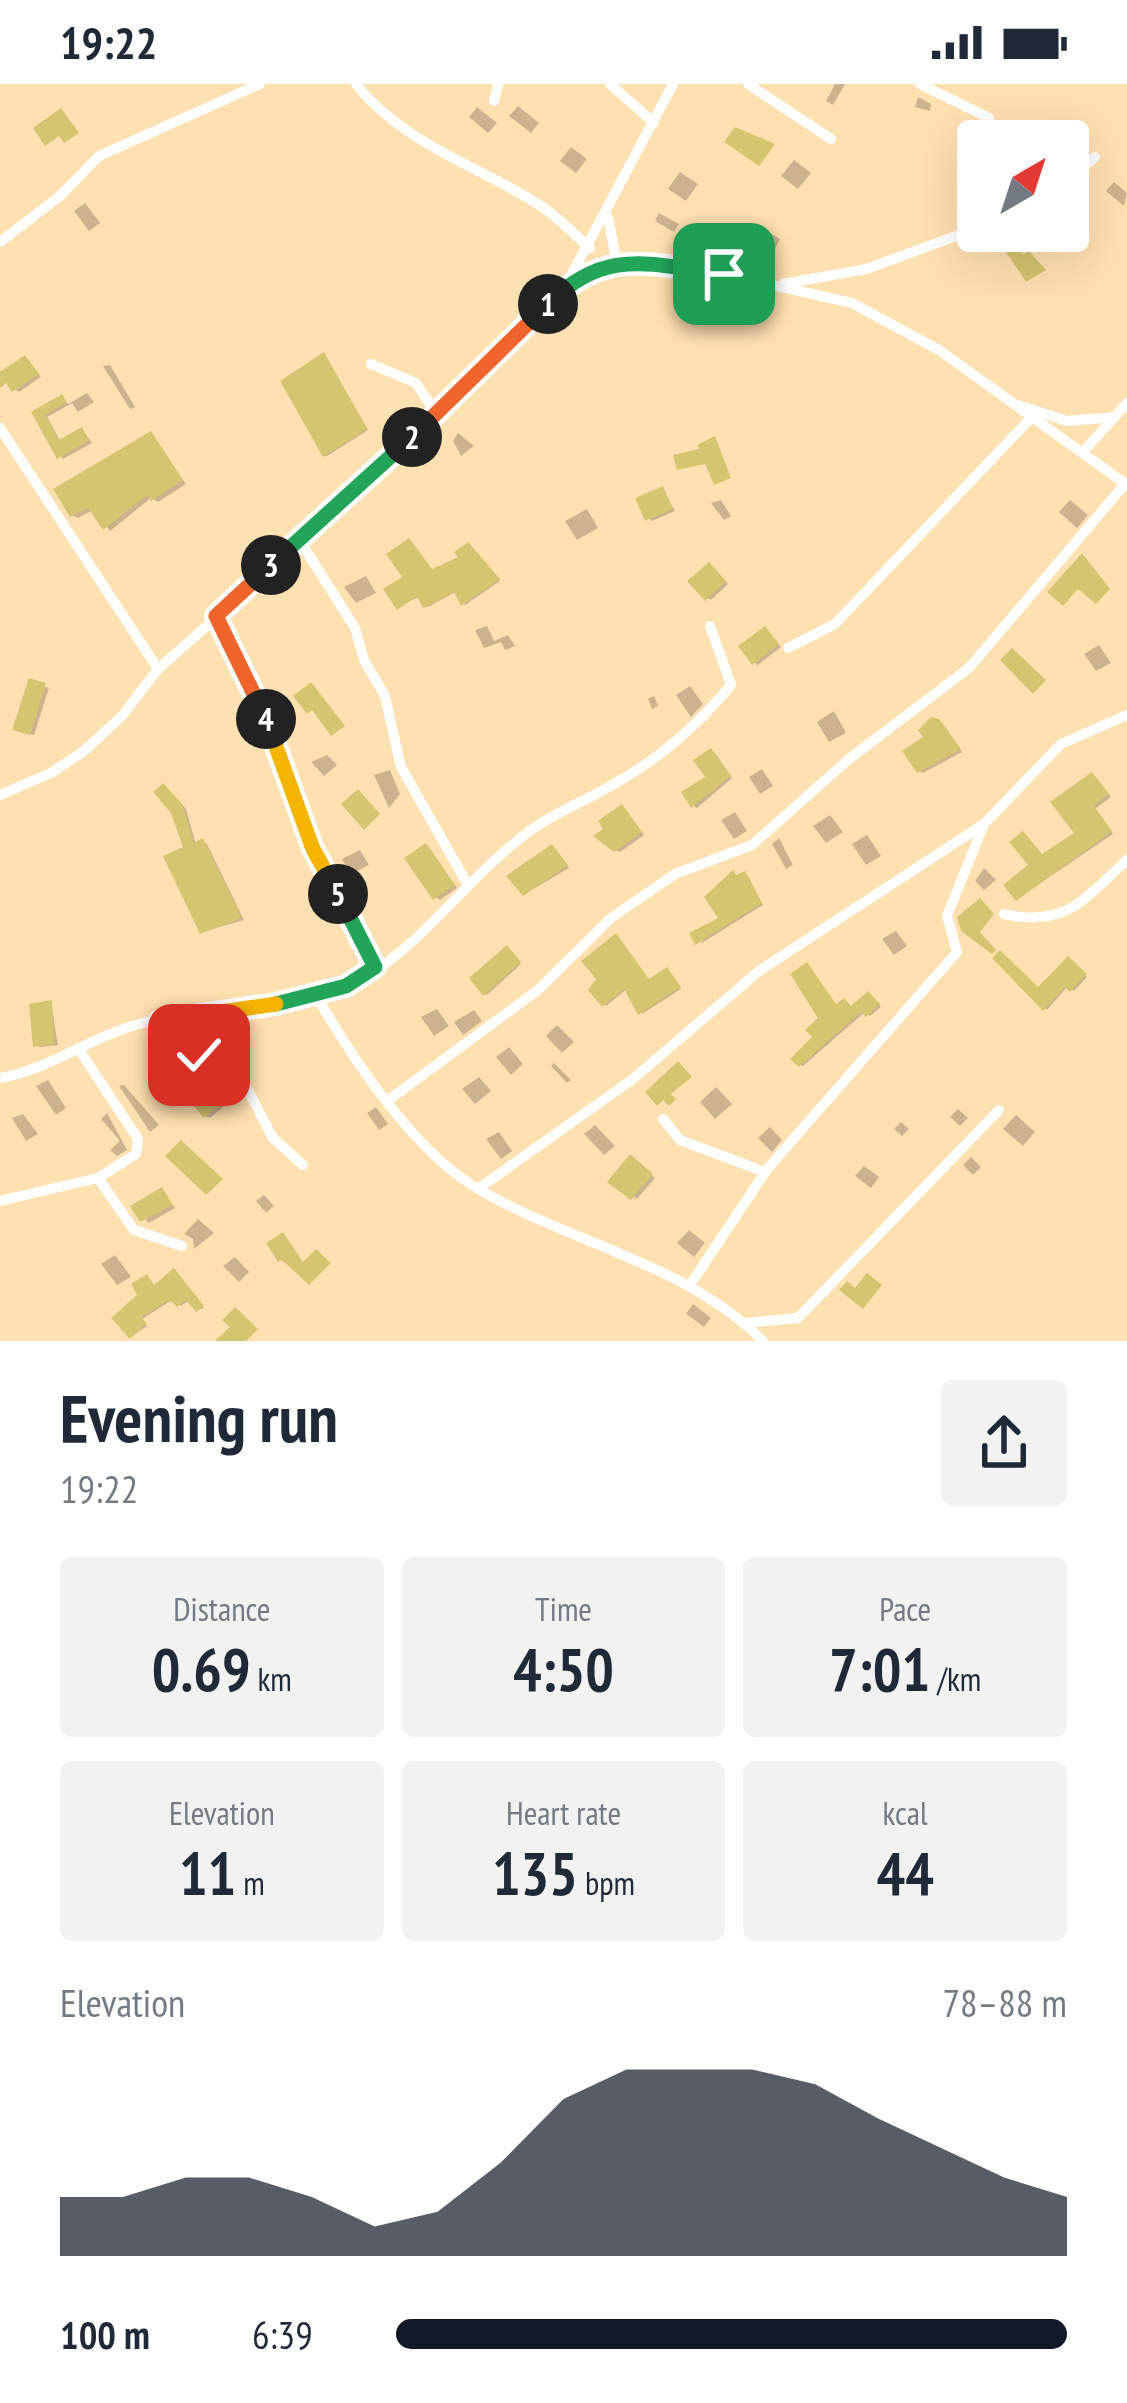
<!DOCTYPE html>
<meta charset="utf-8">
<style>
body{margin:0;font-family:"PT Sans Narrow",sans-serif;background:#f2f2f3;color:#1f2937;height:100vh;display:flex;flex-direction:column;font-size:45px;white-space:nowrap}
*{box-sizing:border-box;margin:0}
p{font-size:39px;color:#747a83}
.icon{flex:none;width:66px;height:66px;fill:none;stroke:currentColor;stroke-width:2;stroke-linecap:round;stroke-linejoin:round}
.map{position:relative;height:1257px;overflow:hidden}
.panel{display:flex;flex-direction:column;background:#fff;flex:1}
.panel>*{flex:none}
.needle{width:78px;rotate:39deg}
.fabs{position:absolute;left:957px;top:36px;display:grid;gap:24px}
.fabs a{display:grid;place-items:center;width:132px;height:132px;border-radius:12px;background:#fff;box-shadow:0 12px 48px #0002;font-size:60px}
.pin{position:absolute;display:grid;place-items:center;width:102px;height:102px;color:#fff;margin:-51px;border-radius:24px;box-shadow:0 6px 18px #0006}
.km{position:absolute;width:60px;height:60px;margin:-30px;border-radius:50%;background:#222;color:#fff;font-size:33px;line-height:60px;text-align:center}
.round{display:grid;place-items:center;flex:none;width:126px;height:126px;border-radius:12px;background:#f2f2f3}
.summary{display:flex;align-items:center;justify-content:space-between;height:204px;padding:0 60px}
h1{font-size:66px;font-weight:700;line-height:90px}
.figures{display:grid;grid-template-columns:repeat(3,1fr);gap:18px;height:204px;padding:12px 60px}
.figures div{display:grid;align-content:center;border-radius:12px;background:#f2f2f3;text-align:center}
.figures b{font-size:60px;font-weight:700}
.figures small{font-size:33px;font-weight:400}
.figures p{font-size:33px}
.chart{height:336px;padding:24px 60px}
.chart p{display:flex;justify-content:space-between}
.chart svg{width:100%;height:216px;margin-top:12px;fill:#111827;opacity:.7}
ul{padding:0 60px;list-style:none;font-size:39px}
li{display:grid;grid-template-columns:192px 144px 1fr;align-items:center;height:90px}
li i{height:30px;border-radius:15px;background:#111827}
.status{display:flex;justify-content:space-between;align-items:center;height:84px;padding:0 60px;background:#fff;direction:ltr}
.status svg{height:33px;fill:currentColor}
.map>svg:first-child{display:block}
.shadow{fill:#0003}
.building{fill:#d5c470}
.lines{fill:none;stroke-linecap:round;stroke-linejoin:round}
.street{stroke:#fff;stroke-width:10}
.split-1-casing{stroke:#fff;stroke-width:24}
.split-2-casing{stroke:#fff;stroke-width:24}
.split-3-casing{stroke:#fff;stroke-width:24}
.split-4-casing{stroke:#fff;stroke-width:24}
.split-5-casing{stroke:#fff;stroke-width:24}
.split-6-casing{stroke:#fff;stroke-width:24}
.split-7-casing{stroke:#fff;stroke-width:24}
.split-1{stroke:#22a559;stroke-width:15}
.split-2{stroke:#f0652b;stroke-width:15}
.split-3{stroke:#22a559;stroke-width:15}
.split-4{stroke:#f0652b;stroke-width:15}
.split-5{stroke:#f5b400;stroke-width:15}
.split-6{stroke:#22a559;stroke-width:15}
.split-7{stroke:#f5b400;stroke-width:15}
</style>
<div class="status"><b>19:22</b><svg viewBox="0 0 49 12"><path d="M0 12V9h3v3zM5 12V6h3v6zM10 12V3h3v9zM15 12V0h3v12zM26 1h20v11H26zM47 4h2v5h-2z"/></svg></div>
<div class="map">
<svg width="1127" height="1257" viewBox="0 0 1127 1257">
<rect width="100%" height="100%" fill="#ffe0b1"/>
<!-- shadow -->
<g class="shadow">
<path d="M835,0h10l-12,21 -7,-4z"/>
<path d="M918,13l13,7 -1,7 -15,-4z"/>
<path d="M518,22l21,17 -8,10 -22,-17z"/>
<path d="M477,23l20,16 -9,10 -19,-16z"/>
<path d="M571,63l16,12 -11,14 -16,-12z"/>
<path d="M794,76l17,13 -13,16 -17,-13z"/>
<path d="M680,88l18,12 -12,17 -18,-12z"/>
<path d="M1114,98l13,11 -3,13 -18,-15z"/>
<path d="M85,119l15,20 -11,8 -15,-20z"/>
<path d="M659,129l20,11 -5,8 -19,-11z"/>
<path d="M764,146l16,9 -5,10 -17,-9z"/>
<path d="M326,273l42,73 -41,26 -2,-1z"/>
<path d="M25,274l16,19 -22,15 -19,-17z"/>
<path d="M110,281l25,42 -5,2 -27,-43z"/>
<path d="M87,309l7,9 -16,10 -6,-9 -25,14 14,25 21,-12 10,13 -29,16 -28,-46 27,-15 6,6z"/>
<path d="M458,349l16,13 -13,10 -8,-15z"/>
<path d="M151,351l35,49 -28,18 -7,-4 -41,33 -17,-21 -15,8 -6,-3z"/>
<path d="M663,405l12,22 -23,10 -4,-3z"/>
<path d="M721,416l10,16 -7,4 -13,-17z"/>
<path d="M1070,416l18,15 -11,13 -18,-16z"/>
<path d="M587,425l11,19 -21,12 -12,-19z"/>
<path d="M470,462l30,35 -35,24 -8,-14 -29,16 -8,-11 -21,11 34,-35 29,-14z"/>
<path d="M713,484l15,16 -17,16 -4,-2z"/>
<path d="M366,492l10,17 -20,10 -12,-16z"/>
<path d="M487,542l7,15 14,-6 7,11 -10,4 -4,-8 -17,6 -9,-18z"/>
<path d="M769,548l12,15 -23,18 -4,-3z"/>
<path d="M1099,561l12,18 -15,8 -12,-17z"/>
<path d="M31,598l18,6 -15,47 -14,-5z"/>
<path d="M690,602l13,18 -12,13 -15,-22z"/>
<path d="M654,612l4,10 -6,3 -4,-10z"/>
<path d="M834,627l12,22 -17,9 -12,-20z"/>
<path d="M943,640l19,28 -39,21 -4,-2z"/>
<path d="M715,669l17,25 -35,30 -3,-2z"/>
<path d="M327,671l10,10 -13,11 -13,-14z"/>
<path d="M762,685l11,17 -13,8 -11,-17z"/>
<path d="M390,686l10,24 -11,14 -15,-33z"/>
<path d="M1095,693l16,20 -16,12 18,25 -95,64 14,-32 47,-33z"/>
<path d="M168,705l18,20 10,36 11,-1 37,76 -42,12 -15,-84z"/>
<path d="M626,726l18,25 -24,17 -5,-2z"/>
<path d="M735,728l12,19 -13,8 -13,-19z"/>
<path d="M830,731l13,17 -17,11 -13,-17z"/>
<path d="M867,751l14,21 -15,9 -14,-21z"/>
<path d="M779,754l14,27 -7,4 -14,-25z"/>
<path d="M430,765l27,39 -17,12 -4,-3z"/>
<path d="M555,765l14,19 -44,26z"/>
<path d="M360,766l9,15 -18,9 -9,-15z"/>
<path d="M984,784l12,12 -12,10 -9,-9z"/>
<path d="M736,791l12,1 15,29 -63,39 22,-25z"/>
<path d="M896,847l11,15 -13,9 -12,-16z"/>
<path d="M509,866l12,14 -34,31 -2,-1z"/>
<path d="M997,874l42,32 29,-30 19,17 -13,14 -6,-5 -21,24z"/>
<path d="M669,887l12,18 -39,25 -15,-25 -21,17 -14,-16 58,-8z"/>
<path d="M871,912l10,11 -11,9 -5,-4 -62,54 -9,-7 22,-22 6,-18 15,-12 15,2z"/>
<path d="M51,919l7,42 -18,2 -4,-2z"/>
<path d="M437,925l12,17 -15,10 -13,-19z"/>
<path d="M474,926l8,11 -19,14 -9,-13z"/>
<path d="M557,941l17,17 -12,11 -16,-17z"/>
<path d="M509,963l14,17 -12,11 -15,-18z"/>
<path d="M167,968l14,8 -14,16 -12,-13z"/>
<path d="M554,979l17,17 -4,3 -16,-17z"/>
<path d="M479,993l12,14 -16,13 -13,-15z"/>
<path d="M48,996l18,28 -10,7 -20,-29z"/>
<path d="M219,999l14,16 -23,19 -4,-2z"/>
<path d="M124,1001l35,40 -9,7 -31,-46z"/>
<path d="M716,1003l16,17 -17,15 -15,-17z"/>
<path d="M376,1023l12,17 -9,6 -12,-17z"/>
<path d="M958,1025l10,9 -8,8 -10,-9z"/>
<path d="M107,1029l20,37 -10,6 -7,-6 10,-9 -19,-22z"/>
<path d="M23,1030l15,20 -12,7 -14,-23z"/>
<path d="M1016,1031l19,17 -12,14 -20,-17z"/>
<path d="M901,1038l8,7 -7,7 -8,-7z"/>
<path d="M595,1041l20,21 -11,9 -20,-21z"/>
<path d="M770,1043l12,13 -10,12 -14,-14z"/>
<path d="M499,1048l13,19 -11,8 -15,-20z"/>
<path d="M971,1073l10,10 -8,8 -10,-10z"/>
<path d="M635,1076l20,18 -18,21 -26,-18z"/>
<path d="M864,1082l15,11 -8,11 -16,-12z"/>
<path d="M162,1107l13,17 -26,15 -15,-16z"/>
<path d="M264,1111l10,11 -8,7 -10,-12z"/>
<path d="M198,1135l16,14 -20,16 -1,-10 -9,-5z"/>
<path d="M689,1146l16,13 -11,14 -17,-14z"/>
<path d="M115,1171l16,22 -14,8 -16,-21z"/>
<path d="M235,1173l14,15 -10,10 -16,-16z"/>
<path d="M177,1189l27,35 -6,2 -9,-10 -8,6 -7,-7 -32,20 5,7 -15,10 23,-48z"/>
<path d="M693,1220l18,14 -7,9 -18,-13z"/>
</g>
<!-- building -->
<g class="building">
<path d="M61,24l18,25 -15,10 -5,-7 -14,10 -12,-18z"/>
<path d="M735,43l40,17 -16,22 -35,-24z"/>
<path d="M1008,147l15,24 6,-4 17,19 -20,12 -29,-44z"/>
<path d="M324,268l43,77 -44,28 -43,-76z"/>
<path d="M25,271l14,19 -27,18 -6,-9 -6,5v-16z"/>
<path d="M62,310l5,8 -22,13 14,25 23,-13 7,13 -32,19 -26,-47z"/>
<path d="M151,347l32,49 -32,21 -4,-6 -44,35 -15,-22 -18,9 -17,-28z"/>
<path d="M715,352l16,42 -17,7 -9,-21 -28,6 -4,-15 26,-6 -2,-4z"/>
<path d="M663,402l10,23 -28,12 -10,-23z"/>
<path d="M409,454l23,31 26,-12 -4,-5 14,-10 32,37 -39,27 -7,-14 -31,16 -6,-12 -20,14 -14,-21 19,-12 -16,-23z"/>
<path d="M1082,469l28,36 -14,15 -18,-15 -15,17 -16,-14z"/>
<path d="M709,478l17,19 -21,20 -18,-20z"/>
<path d="M765,542l14,18 -27,21 -14,-19z"/>
<path d="M1012,564l34,32 -13,14 -33,-34z"/>
<path d="M29,594l17,5 -16,52 -18,-5z"/>
<path d="M311,598l34,44 -14,10 -19,-26 -5,4 -14,-18z"/>
<path d="M931,633l8,2 22,30 -44,24 -15,-22 21,-14 -5,-7z"/>
<path d="M711,664l20,28 -40,32 -10,-16 24,-15 -12,-17z"/>
<path d="M1092,688l17,22 -15,12 18,25 -96,70 -13,-16 25,-20 -19,-23 14,-11 19,23 32,-21 -24,-31z"/>
<path d="M163,699l19,21 12,39 9,-5 39,80 -42,16 -37,-78 20,-9 -12,-34 -18,-21z"/>
<path d="M358,705l22,25 -16,16 -23,-26z"/>
<path d="M622,720l20,28 -28,20 -21,-16 10,-7 -5,-8z"/>
<path d="M426,759l29,42 -22,15 -29,-42z"/>
<path d="M552,760l16,21 -45,31 -17,-20z"/>
<path d="M733,786l3,5 9,-4 17,32 -67,42 -6,-12 29,-15 -14,-21z"/>
<path d="M980,814l14,16 -14,18 16,18 -4,4 -31,-23 -4,-14z"/>
<path d="M616,849l33,46 18,-12 14,20 -43,28 -14,-26 -22,18 -14,-17 8,-11 -15,-18z"/>
<path d="M507,861l14,17 -38,34 -14,-18z"/>
<path d="M1000,866l38,37 30,-31 19,18 -17,18 -5,-5 -22,24 -51,-53z"/>
<path d="M807,878l29,42 8,-6 7,8 17,-15 12,13 -14,13 -5,-5 -62,55 -9,-8 22,-22 -7,-7 13,-12 -28,-44z"/>
<path d="M52,916l2,44 -21,3 -4,-43z"/>
<path d="M678,977l14,16 -21,17 5,5 -7,7 -6,-6 -6,6 -12,-14z"/>
<path d="M214,993l17,19 -27,22 -16,-19z"/>
<path d="M181,1056l42,39 -17,16 -41,-39z"/>
<path d="M630,1070l23,20 -22,26 -24,-18z"/>
<path d="M162,1103l11,18 -33,17 -10,-16z"/>
<path d="M283,1148l20,30 13,-13 15,14 -22,22 -27,-25 -4,2 -12,-19z"/>
<path d="M174,1184l30,38 -8,6 -10,-12 -9,7 -7,-7 -29,17 6,6 -17,16 -19,-21 26,-23 -6,-11 16,-10 7,11z"/>
<path d="M867,1189l15,12 -19,24 -24,-19 8,-9 8,7z"/>
<path d="M235,1223l23,22 -12,12h-31l15,-14 -8,-7z"/>
</g>
<g class="lines">
<!-- street -->
<g class="street">
<path d="M356,0c48,61 122,81 185,122 17,11 33,28 49,42"/>
<path d="M610,0l44,39"/>
<path d="M748,0l83,55"/>
<path d="M920,0l69,34"/>
<path d="M494,17l4,-17"/>
<path d="M1068,97l27,-24"/>
<path d="M608,133l8,43"/>
<path d="M0,158l60,-46 39,-40 161,-72"/>
<path d="M783,200l83,-15 112,-41"/>
<path d="M565,203l108,-203"/>
<path d="M371,280l45,19 20,30"/>
<path d="M1018,321l49,16 48,-4"/>
<path d="M0,344l158,241"/>
<path d="M1082,369l45,-50"/>
<path d="M300,457l55,87 9,32 21,36 16,71 67,118"/>
<path d="M216,532l44,82 53,151 62,118"/>
<path d="M788,564l47,-24 195,-205"/>
<path d="M0,711l51,-22 33,-22 38,-35 36,-47 178,-157 228,-225 52,-27 108,14 128,29 87,47 188,135"/>
<path d="M1004,830c62,14 80,-15 123,-54"/>
<path d="M316,911c37,65 99,158 164,195 93,54 207,74 283,151"/>
<path d="M160,937l39,34 42,22 32,61 30,27"/>
<path d="M0,994c46,-8 82,-35 126,-50 76,-25 170,-9 239,-51 61,-36 104,-101 162,-144 26,-20 59,-32 87,-49 47,-26 83,-58 117,-99l-21,-59"/>
<path d="M390,1015l148,-109 73,-72 64,-44 77,-29 97,-86 120,-91 156,-184"/>
<path d="M663,1035l17,21 85,32"/>
<path d="M98,1094l36,52 48,16"/>
<path d="M478,1105l155,-110 126,-108 225,-147 77,-80 66,-29"/>
<path d="M0,1117l98,-23 38,-24 2,-15 -60,-91"/>
<path d="M690,1201l78,-117 189,-216 -10,-36 37,-92"/>
<path d="M746,1239l52,-5 201,-208"/>
</g>
</g>
<g class="lines">
<!-- split-1 casing -->
<g class="split-1-casing">
<path id="split-1" d="M548,220c58,-58 103,-39 176,-30"/>
</g>
<!-- split-2 casing -->
<g class="split-2-casing">
<path id="split-2" d="M412,353l136,-133"/>
</g>
<!-- split-3 casing -->
<g class="split-3-casing">
<path id="split-3" d="M271,481l141,-128"/>
</g>
<!-- split-4 casing -->
<g class="split-4-casing">
<path id="split-4" d="M266,635l-50,-103 55,-51"/>
</g>
<!-- split-5 casing -->
<g class="split-5-casing">
<path id="split-5" d="M266,635l47,130 25,45"/>
</g>
<!-- split-6 casing -->
<g class="split-6-casing">
<path id="split-6" d="M276,920l70,-18 29,-19 -37,-73"/>
</g>
<!-- split-7 casing -->
<g class="split-7-casing">
<path id="split-7" d="M199,971l-39,-34 116,-17"/>
</g>
<!-- split-1 -->
<use href="#split-1" class="split-1"/>
<!-- split-2 -->
<use href="#split-2" class="split-2"/>
<!-- split-3 -->
<use href="#split-3" class="split-3"/>
<!-- split-4 -->
<use href="#split-4" class="split-4"/>
<!-- split-5 -->
<use href="#split-5" class="split-5"/>
<!-- split-6 -->
<use href="#split-6" class="split-6"/>
<!-- split-7 -->
<use href="#split-7" class="split-7"/>
</g>
</svg>
<div class="fabs">
<a><svg class="needle" viewBox="-14 -14 28 28"><path d="M0-13l5 13h-10z" fill="#e53935"/><path d="M0 13l5-13h-10z" fill="#747a83"/></svg></a>
</div>
<div class="pin" style="left:724px;top:190px;background:#1e9e55"><svg class="icon" aria-label="arrive" viewBox="0 0 24 24"><path d="M6 21V4h12l-3 4 3 4H6"/></svg></div>
<div class="pin" style="left:199px;top:971px;background:#d93025"><svg class="icon" aria-label="check" viewBox="0 0 24 24"><path d="M5 12l5 5 9-10"/></svg></div>
<b class="km" style="left:548px;top:220px">1</b>
<b class="km" style="left:412px;top:353px">2</b>
<b class="km" style="left:271px;top:481px">3</b>
<b class="km" style="left:266px;top:635px">4</b>
<b class="km" style="left:338px;top:810px">5</b>
</div>
<section class="panel">
<div class="summary"><div><h1>Evening run</h1><p>19:22</p></div><a class="round"><svg class="icon" aria-label="share" viewBox="0 0 24 24"><path d="M12 15V3M7 8l5-5 5 5M5 13v7h14v-7"/></svg></a></div>
<div class="figures">
<div><p>Distance</p><b>0.69<small> km</small></b></div>
<div><p>Time</p><b>4:50</b></div>
<div><p>Pace</p><b>7:01<small> /km</small></b></div>
</div>
<div class="figures">
<div><p>Elevation</p><b>11<small> m</small></b></div>
<div><p>Heart rate</p><b>135<small> bpm</small></b></div>
<div><p>kcal</p><b>44</b></div>
</div>
<div class="chart"><p><span>Elevation</span>78–88 m</p>
<svg viewBox="0 0 160 44" preserveAspectRatio="none"><path d="M0 44V32L10 32L20 28L30 28L40 32L50 38L60 35L70 25L80 12L90 6L100 6L110 6L120 9L130 16L140 22L150 28L160 32V44z"/></svg>
</div>
<ul>
<li><b>100 m</b>6:39<i style="width:100%"></i></li>
</ul>
</section>
